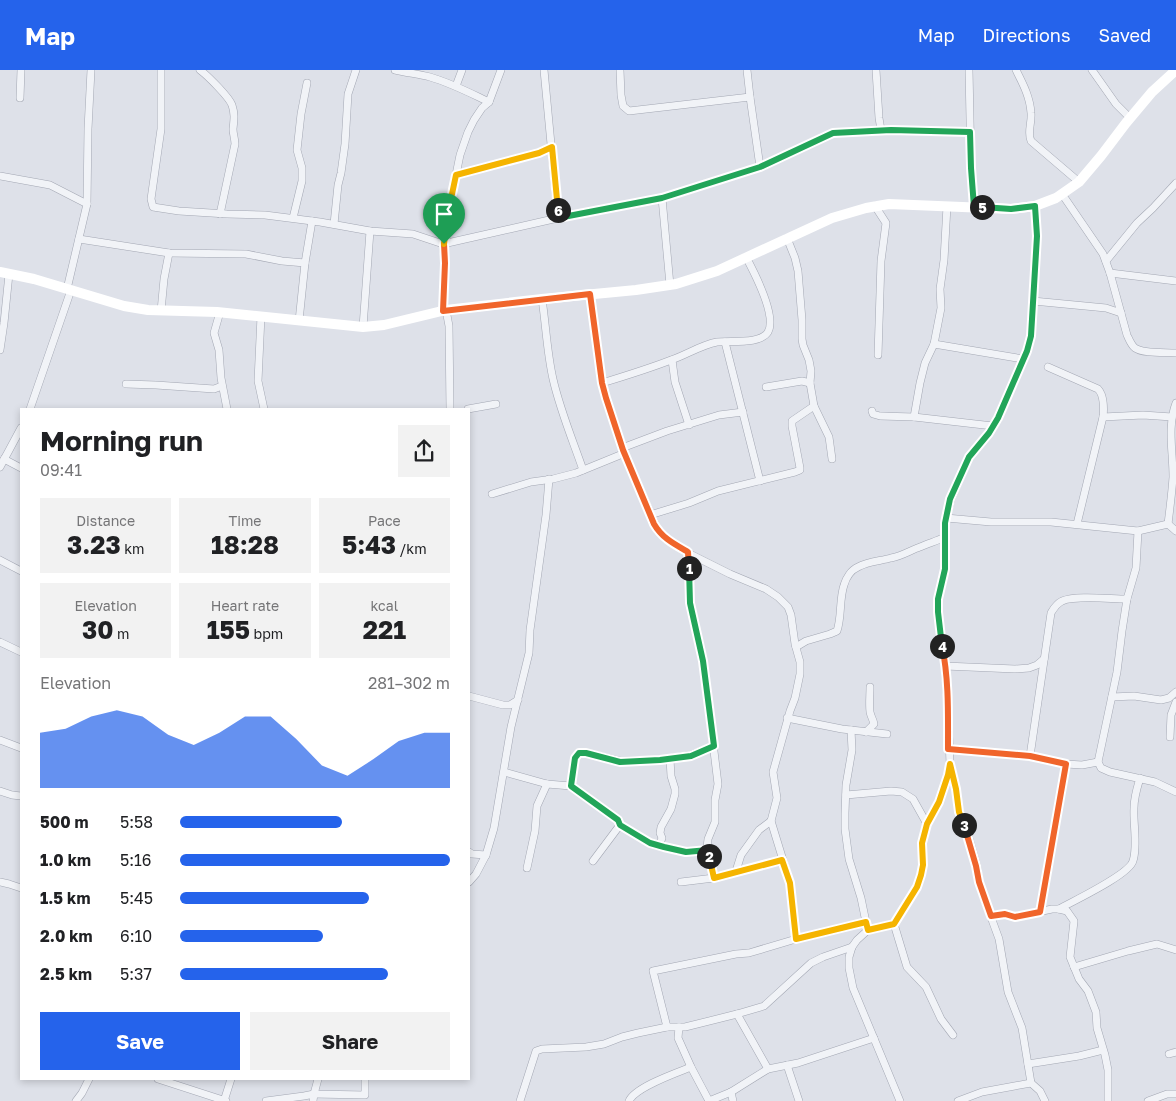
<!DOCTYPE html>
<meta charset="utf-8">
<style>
body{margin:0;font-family:"Golos Text",sans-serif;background:#f2f2f2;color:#202124;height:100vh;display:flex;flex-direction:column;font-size:19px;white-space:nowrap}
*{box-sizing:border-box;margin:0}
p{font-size:16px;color:#757577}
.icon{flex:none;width:28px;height:28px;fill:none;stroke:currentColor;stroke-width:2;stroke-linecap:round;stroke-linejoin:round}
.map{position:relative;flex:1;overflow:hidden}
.details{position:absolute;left:20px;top:338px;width:450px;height:672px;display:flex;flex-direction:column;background:#fff;border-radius:0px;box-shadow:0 2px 8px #0003}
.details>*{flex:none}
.pin{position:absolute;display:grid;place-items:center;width:42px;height:42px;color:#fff;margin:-51px -21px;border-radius:50% 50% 50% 0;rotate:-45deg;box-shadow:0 0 5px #0007}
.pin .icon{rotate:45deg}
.km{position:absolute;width:25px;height:25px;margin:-12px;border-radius:50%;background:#222;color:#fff;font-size:14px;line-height:25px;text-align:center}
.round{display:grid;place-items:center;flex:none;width:52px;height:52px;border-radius:0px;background:#f2f2f2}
.head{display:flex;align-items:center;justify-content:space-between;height:85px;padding:0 20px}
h1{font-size:28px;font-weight:700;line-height:38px}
.stats{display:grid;grid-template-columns:repeat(3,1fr);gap:8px;height:85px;padding:5px 20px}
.stats div{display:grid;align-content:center;border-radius:0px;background:#f2f2f2;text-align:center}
.stats b{font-size:25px;font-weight:700}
.stats small{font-size:14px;font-weight:400}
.stats p{font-size:14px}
.chart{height:140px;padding:10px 20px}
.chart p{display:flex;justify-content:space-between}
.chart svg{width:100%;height:90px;margin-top:5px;fill:#2563eb;opacity:.7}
.cta{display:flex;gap:10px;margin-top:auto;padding:10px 20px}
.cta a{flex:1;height:58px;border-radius:0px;background:#2563eb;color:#fff;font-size:20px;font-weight:700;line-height:58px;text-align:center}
.cta a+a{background:#f2f2f2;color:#202124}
ul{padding:0 20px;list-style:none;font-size:16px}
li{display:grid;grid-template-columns:80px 60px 1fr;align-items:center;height:38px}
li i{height:12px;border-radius:6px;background:#2563eb}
header{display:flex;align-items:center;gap:30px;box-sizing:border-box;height:70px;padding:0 25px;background:#2563eb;color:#fff}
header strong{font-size:24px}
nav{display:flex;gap:28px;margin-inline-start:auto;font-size:18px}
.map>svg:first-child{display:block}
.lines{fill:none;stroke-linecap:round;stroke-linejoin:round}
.street-casing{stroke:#a3a7b3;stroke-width:8}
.street{stroke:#f1f3f7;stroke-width:7}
.secondary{stroke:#fff;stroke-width:10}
.split-1-casing{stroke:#fff;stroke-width:10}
.split-2-casing{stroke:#fff;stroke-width:10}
.split-3-casing{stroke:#fff;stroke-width:10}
.split-4-casing{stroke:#fff;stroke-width:10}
.split-5-casing{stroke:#fff;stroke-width:10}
.split-6-casing{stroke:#fff;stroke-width:10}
.split-7-casing{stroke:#fff;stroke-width:10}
.split-1{stroke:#f0652b;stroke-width:6}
.split-2{stroke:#22a559;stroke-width:6}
.split-3{stroke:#f5b400;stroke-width:6}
.split-4{stroke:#f0652b;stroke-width:6}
.split-5{stroke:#22a559;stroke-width:6}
.split-6{stroke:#22a559;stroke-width:6}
.split-7{stroke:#f5b400;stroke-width:6}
</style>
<header>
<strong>Map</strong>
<nav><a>Map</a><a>Directions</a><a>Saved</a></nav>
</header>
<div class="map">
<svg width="1176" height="1031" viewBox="0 0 1176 1031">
<rect width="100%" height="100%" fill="#dee1e9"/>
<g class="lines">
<!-- street casing -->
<g class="street-casing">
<g id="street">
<path d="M161,0v59l-10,70 2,8 26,4 48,3 38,1 55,7 50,9 43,3 30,10 115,-26 104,-20 98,-31 73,-34 58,-3"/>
<path d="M200,0c8,6 29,27 32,35 3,9 2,15 1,24 0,5 2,10 2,15l-15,70"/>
<path d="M395,0c12,3 24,4 35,7 21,6 40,16 59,25"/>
<path d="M544,0l14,148"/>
<path d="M620,0l1,25 2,11 6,5 121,-14"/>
<path d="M747,0l3,27 10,70"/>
<path d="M876,0l3,48 2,12 89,2"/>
<path d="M969,0l2,98 3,39"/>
<path d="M1016,0c7,14 14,27 15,43 1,10 -4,19 0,28l48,41"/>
<path d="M1092,0l24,34 14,14"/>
<path d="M456,16l6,-16"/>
<path d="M20,28l1,-28"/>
<path d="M456,105l83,-22 12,-6"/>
<path d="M0,106l50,9 37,19"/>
<path d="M1062,124l41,60 7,19 17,62c2,4 4,10 8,13 8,6 31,4 41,5"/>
<path d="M662,128l8,87"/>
<path d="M875,136l11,17 -5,38 -3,94"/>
<path d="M293,148l9,-37v-13l-5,-18 4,-36 6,-31"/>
<path d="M334,154l4,-39 3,-12 4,-29 3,-50 8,-24"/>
<path d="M787,168l8,20 3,13 4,49v19l1,6 6,15 2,11 -1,12 4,23 15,31 3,22"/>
<path d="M79,169l90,14 77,1 36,7 23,2"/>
<path d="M1106,191l31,-38 16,-15 23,-25"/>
<path d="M1110,203l66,8"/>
<path d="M67,219l20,-85 1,-75 3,-59"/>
<path d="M590,224l12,89 4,15 17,52 35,81 8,8 24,15 40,20 36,15 12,8 10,10 3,8 4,29 5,18v12l-5,24 -5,13 -17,61 4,26 -6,23 19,62 6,56"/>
<path d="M542,229c4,27 5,54 11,80 7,31 20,62 30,91"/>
<path d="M1033,231l73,7 15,5"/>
<path d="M446,240l3,16 1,83"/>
<path d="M161,241l3,-32 5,-26"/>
<path d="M443,241l2,-48 -2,-19 4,-25 13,-64 8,-23 6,-12 8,-12 7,-6 12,-32"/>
<path d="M220,242l-6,21 5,17 2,28 6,31"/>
<path d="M261,246l-3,65 6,28"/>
<path d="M299,251l6,-58 7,-42"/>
<path d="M363,257l7,-96"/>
<path d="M725,272l35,139"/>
<path d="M934,274l89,15"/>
<path d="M0,280l4,-27 5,-49"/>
<path d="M672,290l3,22 14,43"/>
<path d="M1048,297l50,22c6,6 6,20 5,28l-26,107"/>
<path d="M602,313c23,-7 46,-14 69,-23 15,-5 30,-15 46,-18 13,-2 43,3 51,-10 9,-16 -14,-60 -22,-75"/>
<path d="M126,314l30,1 58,4 8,-3"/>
<path d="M766,317l36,-6 8,2"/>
<path d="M30,339l41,-119"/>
<path d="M468,339l28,-5"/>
<path d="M872,341l1,3 7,2 34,1 79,9"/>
<path d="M914,347l6,-34 5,-20 9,-19 7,-36 -1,-19 4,-29 3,-54"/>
<path d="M1103,347l40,-2 29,2"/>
<path d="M622,378l45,-17 52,-16 24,-3"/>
<path d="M4,389l17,9"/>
<path d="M0,397l21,-39"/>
<path d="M492,424l39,-12 22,-3 23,-6 49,-20"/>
<path d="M650,445l39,-12 29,-12 77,-19 5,-2v-2l-8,-42v-5l22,-15"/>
<path d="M946,448l45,4h60l87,9 30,-7"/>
<path d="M1168,454c2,-16 4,-32 5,-47 0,-26 -6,-50 3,-74"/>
<path d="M1168,454l8,7"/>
<path d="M1138,461l-2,37 -9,31 -5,32 -5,41 -19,90 3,6 9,4 45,10 21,10"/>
<path d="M688,482l2,51 13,58 15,123 -3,16v22l-7,17 -1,8 7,31"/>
<path d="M0,490l21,11"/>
<path d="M0,572l21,10"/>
<path d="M796,577l10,-6 24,-7 7,-3c5,-15 2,-31 7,-46 2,-7 7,-15 14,-18 10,-6 23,-6 33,-9 11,-2 20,-8 29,-11 9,-4 17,-6 25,-10"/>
<path d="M945,596l70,3 14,-1 8,-3 7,-6"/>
<path d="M469,626l34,9h7l8,-5"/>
<path d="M1112,627l22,-1 27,4 8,-2 7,-6"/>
<path d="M787,648l55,11 45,5"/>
<path d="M851,660l1,20 -6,35 -1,28v16l4,30 12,39 6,29"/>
<path d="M866,662l8,-8c-1,-5 -3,-7 -4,-12 -1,-8 0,-17 0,-25"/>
<path d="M1170,667l1,-22 5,-13"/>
<path d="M0,670l21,8"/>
<path d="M949,679l81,7 36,8 16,1 16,-3"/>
<path d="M1030,686l21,-143c3,-5 5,-9 11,-12 14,-6 48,-2 65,-2"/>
<path d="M951,699l5,20 3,23 8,19 10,35 2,16 5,16 15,41 9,53 14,36 9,55 9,8 5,10"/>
<path d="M504,702l43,12 24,2 47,34 2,5 30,18 14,4 22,5 21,-2"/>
<path d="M571,716l4,-28 4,-5h7l34,8 40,-1 31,-5 23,-9"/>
<path d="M0,721l12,4 9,1"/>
<path d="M846,725l45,-4 11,1 11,7 14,25"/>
<path d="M659,776l3,-8 -2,-5 1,-6 10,-18 4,-15v-5l-4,-13 -1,-17"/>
<path d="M469,782l3,2 14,1"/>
<path d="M593,791l27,-36"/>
<path d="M527,798l8,-37 2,-25 10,-22"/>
<path d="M736,801l5,-16 18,-25 12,-9"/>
<path d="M0,812l9,2 12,4"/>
<path d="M469,812l7,-8 10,-19 8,-27 17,-101 18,-74 1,-23 16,-115 3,-36"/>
<path d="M681,812l33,-4 68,-18"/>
<path d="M1059,839c14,-8 70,-34 74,-48 5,-15 0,-37 1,-53 0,-11 3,-20 6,-30"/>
<path d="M1040,842l26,-148"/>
<path d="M991,845l14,-1 10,3 37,-8h7l8,2 7,10 -4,36 9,22 9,12 8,21 1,16 8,27 3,15v31"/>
<path d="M894,854l13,43 19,20 15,32 12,16"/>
<path d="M1074,897l54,-16 29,-7 19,6"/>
<path d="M737,944l31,55"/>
<path d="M667,957l-14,-56 83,-17 13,-1 47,-14 70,-17"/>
<path d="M679,957l-1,11 13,29 18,34"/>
<path d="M1169,984l7,-2"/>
<path d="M1028,994l51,-8 24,-6"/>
<path d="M787,995l12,36"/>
<path d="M158,1009l68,22"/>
<path d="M318,1009l-4,15 51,1v-16"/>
<path d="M731,1022l2,9"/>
<path d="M76,1031l6,-8 7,-14"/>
<path d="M224,1031l7,-22"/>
<path d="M266,1031l38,-5 10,-2 -1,7"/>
<path d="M520,1031l16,-50 6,-2 44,-2 18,-3 18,-7 16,-4 29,-6h18l52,-13 27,-8 47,-43 12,-6 29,-10"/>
<path d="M629,1031c6,-14 47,-28 62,-34"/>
<path d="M709,1031l22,-9 37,-23 30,-6 76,-25"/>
<path d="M900,1031l-47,-113 -4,-20v-11l3,-10 5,-7 11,-10 26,-6 23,-37 4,-12 2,-10 -1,-22 5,-19 12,-22 9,-27 2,-11 -2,-55 -3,-43 -5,-33 -2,-21v-13l7,-30v-46l6,-24 18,-42 20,-24 9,-14 29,-68 4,-15 6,-100 -2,-30"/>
<path d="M958,1031l24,-9 49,-9"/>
<path d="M1148,1031l19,-7h9"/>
</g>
</g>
<!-- street -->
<use href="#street" class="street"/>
<!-- secondary -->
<path class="secondary" d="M0,202l34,7 90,27 24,4 69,2 146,15 21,-2 62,-15 96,-11 94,-9 40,-6 41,-13 115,-53 34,-10 23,-4 122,5 24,-3 21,-8 23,-16 22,-26 25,-33 26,-31 24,-22"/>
</g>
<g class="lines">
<!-- split-1 casing -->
<g class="split-1-casing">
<path id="split-1" d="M444,174l1,19 -2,48 147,-17 12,89 4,15 17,52 31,74c8,14 20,20 34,28l1,16"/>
</g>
<!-- split-2 casing -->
<g class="split-2-casing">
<path id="split-2" d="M689,498l1,35 13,58 11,85 -23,10 -31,4 -40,2 -34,-9h-7l-4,5 -4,28 47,34 2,5 30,18 14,4 22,5 22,-2 1,6"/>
</g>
<!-- split-3 casing -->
<g class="split-3-casing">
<path id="split-3" d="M709,786l5,22 68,-18 8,23 6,56 70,-17 2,8 26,-6 23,-37 4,-12 2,-10 -1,-22 5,-19 12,-22 9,-27 2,-11 6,25 3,23 5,13"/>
</g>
<!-- split-4 casing -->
<g class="split-4-casing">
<path id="split-4" d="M942,576c7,33 6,69 6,103l82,7 36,8 -26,148 -25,5 -10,-3 -14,2 -12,-34 -3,-16 -12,-41"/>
</g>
<!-- split-5 casing -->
<g class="split-5-casing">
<path id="split-5" d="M942,576l-4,-34v-13l7,-30v-46l5,-24 19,-42 20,-24 9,-15 29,-67 4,-15 6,-100 -2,-30 -24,3 -29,-2"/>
</g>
<!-- split-6 casing -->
<g class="split-6-casing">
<path id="split-6" d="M558,140v8l104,-20 98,-31 73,-34 58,-3 79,2 1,36 3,39h8"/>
</g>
<!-- split-7 casing -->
<g class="split-7-casing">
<path id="split-7" d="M444,174l3,-26 9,-43 83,-22 13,-6 6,63"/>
</g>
<!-- split-1 -->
<use href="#split-1" class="split-1"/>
<!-- split-2 -->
<use href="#split-2" class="split-2"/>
<!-- split-3 -->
<use href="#split-3" class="split-3"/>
<!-- split-4 -->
<use href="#split-4" class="split-4"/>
<!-- split-5 -->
<use href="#split-5" class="split-5"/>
<!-- split-6 -->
<use href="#split-6" class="split-6"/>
<!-- split-7 -->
<use href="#split-7" class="split-7"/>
</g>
</svg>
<div class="pin" style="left:444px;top:174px;background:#1e9e55"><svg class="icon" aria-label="arrive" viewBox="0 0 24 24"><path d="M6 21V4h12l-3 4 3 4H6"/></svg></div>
<b class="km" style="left:689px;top:498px">1</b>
<b class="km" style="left:709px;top:786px">2</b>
<b class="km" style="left:964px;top:755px">3</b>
<b class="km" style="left:942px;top:576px">4</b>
<b class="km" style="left:982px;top:137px">5</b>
<b class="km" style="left:558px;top:140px">6</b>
<section class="details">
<div class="head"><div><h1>Morning run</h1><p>09:41</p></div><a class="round"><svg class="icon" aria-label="share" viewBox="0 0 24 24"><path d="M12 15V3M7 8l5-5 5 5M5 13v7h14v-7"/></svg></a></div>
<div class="stats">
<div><p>Distance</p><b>3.23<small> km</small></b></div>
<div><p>Time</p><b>18:28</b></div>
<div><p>Pace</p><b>5:43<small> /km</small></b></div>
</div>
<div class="stats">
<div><p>Elevation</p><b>30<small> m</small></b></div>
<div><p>Heart rate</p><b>155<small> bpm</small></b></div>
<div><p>kcal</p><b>221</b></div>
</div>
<div class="chart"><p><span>Elevation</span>281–302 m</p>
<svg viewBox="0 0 160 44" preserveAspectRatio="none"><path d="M0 44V17L10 15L20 9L30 6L40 9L50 18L60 23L70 17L80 9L90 9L100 20L110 33L120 38L130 30L140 21L150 17L160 17V44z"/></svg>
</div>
<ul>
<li><b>500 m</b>5:58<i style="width:60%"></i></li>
<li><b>1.0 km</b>5:16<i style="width:100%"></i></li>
<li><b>1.5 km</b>5:45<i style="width:70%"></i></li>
<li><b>2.0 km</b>6:10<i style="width:53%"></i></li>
<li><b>2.5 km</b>5:37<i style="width:77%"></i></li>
</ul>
<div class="cta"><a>Save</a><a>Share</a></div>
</section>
</div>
